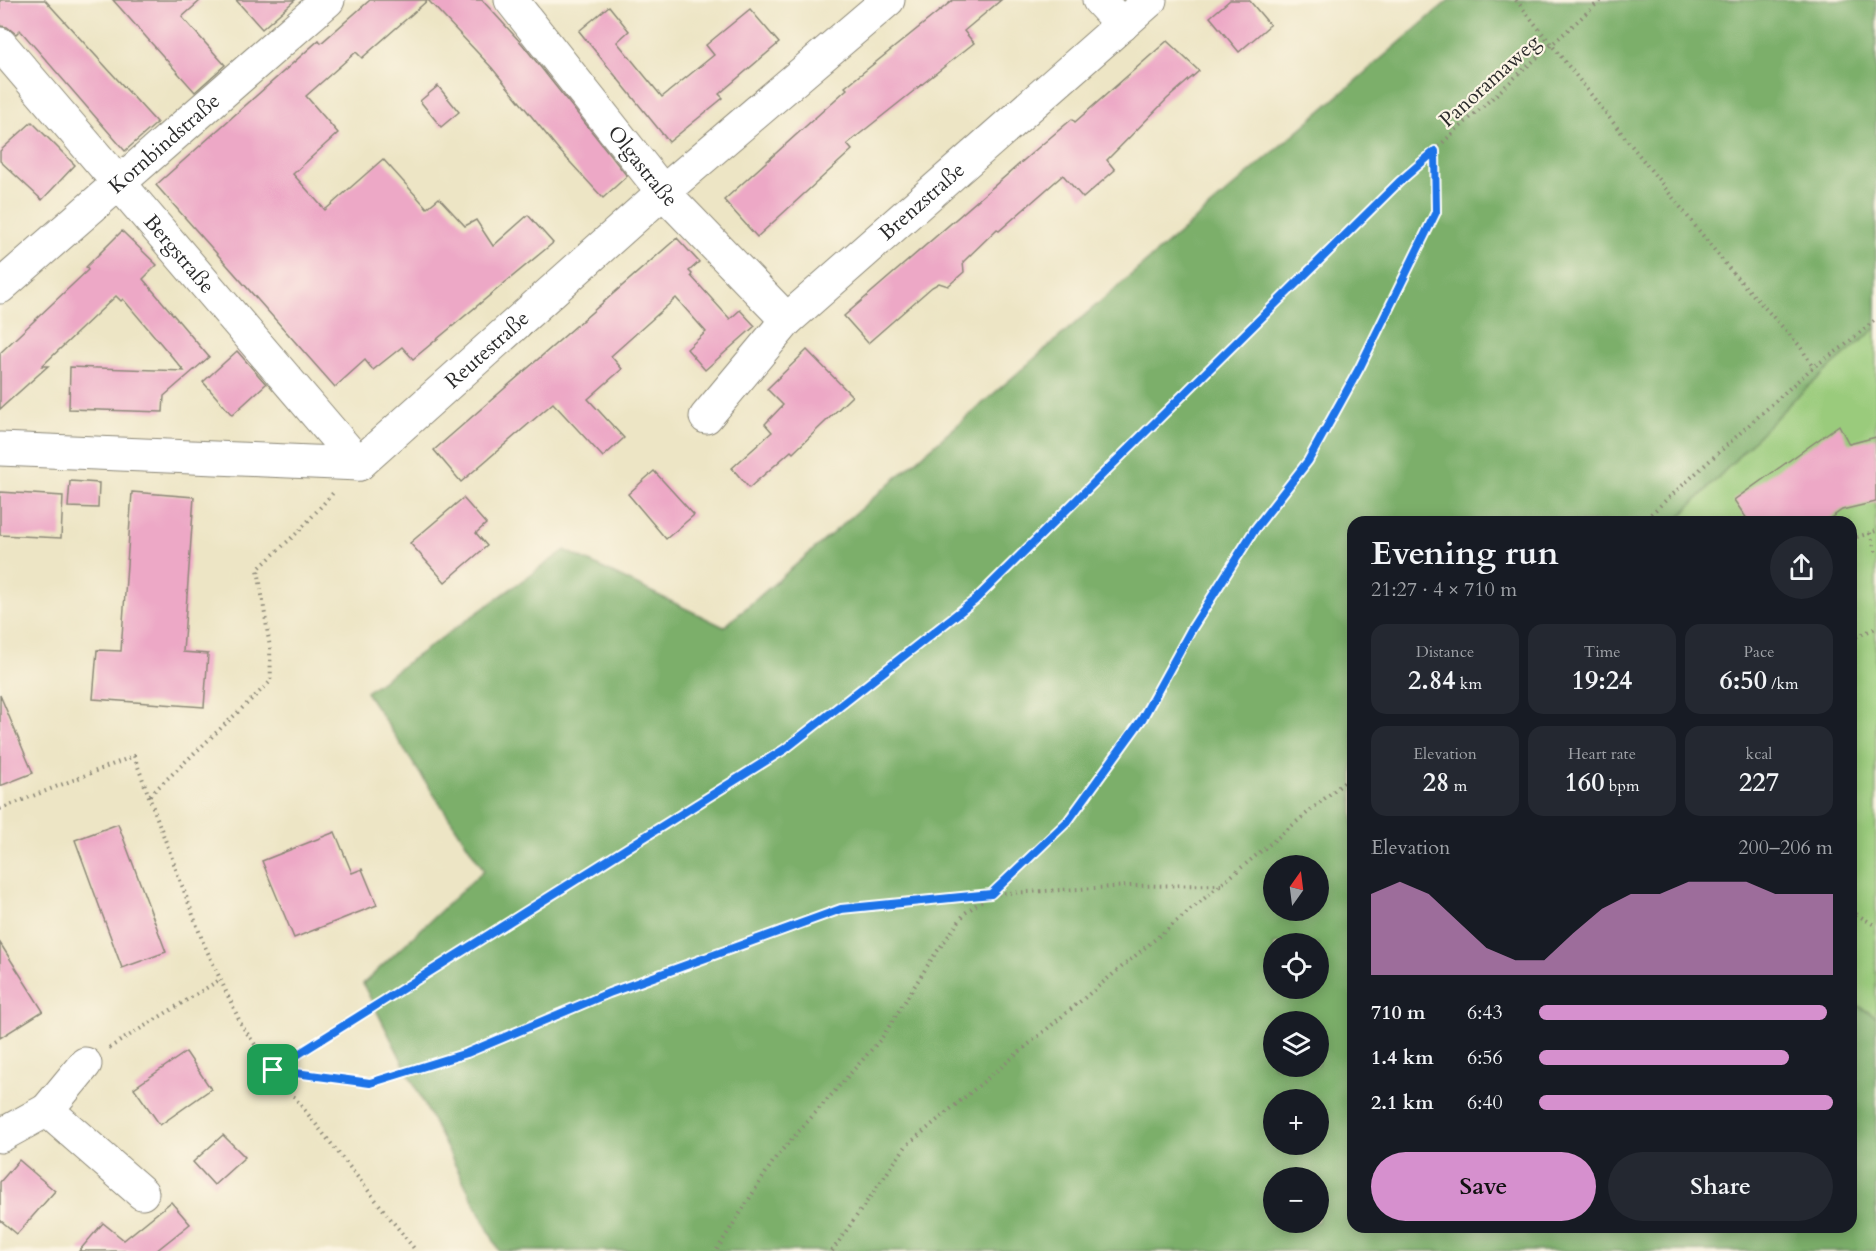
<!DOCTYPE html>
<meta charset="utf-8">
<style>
body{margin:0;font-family:Cardo,serif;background:#242831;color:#f1f3f6;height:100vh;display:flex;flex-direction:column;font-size:22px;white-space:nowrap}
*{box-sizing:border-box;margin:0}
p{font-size:20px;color:#9ea1a6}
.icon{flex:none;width:33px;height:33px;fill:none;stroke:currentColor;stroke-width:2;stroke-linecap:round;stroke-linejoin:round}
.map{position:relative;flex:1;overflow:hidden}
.sheet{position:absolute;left:1347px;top:516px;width:510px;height:717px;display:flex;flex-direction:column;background:#171b24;border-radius:18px;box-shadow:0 3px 15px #0003}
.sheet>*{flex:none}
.needle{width:39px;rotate:14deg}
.buttons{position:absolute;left:1263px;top:855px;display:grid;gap:12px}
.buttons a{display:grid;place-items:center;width:66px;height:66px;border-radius:50%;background:#171b24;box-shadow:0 3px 15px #0003;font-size:30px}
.pin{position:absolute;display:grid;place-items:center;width:51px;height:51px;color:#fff;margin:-26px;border-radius:12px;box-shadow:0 3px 9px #0006}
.round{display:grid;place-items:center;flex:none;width:63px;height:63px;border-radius:32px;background:#242831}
.head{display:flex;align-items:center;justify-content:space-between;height:102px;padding:0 24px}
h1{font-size:33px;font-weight:700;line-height:45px}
.figures{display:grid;grid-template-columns:repeat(3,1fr);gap:9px;height:102px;padding:6px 24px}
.figures div{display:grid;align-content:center;border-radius:15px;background:#242831;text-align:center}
.figures b{font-size:26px;font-weight:700}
.figures small{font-size:16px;font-weight:400}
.figures p{font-size:16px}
.chart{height:168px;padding:12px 24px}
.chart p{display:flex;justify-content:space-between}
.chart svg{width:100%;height:108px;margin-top:6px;fill:#d690ce;opacity:.7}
.button{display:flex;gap:12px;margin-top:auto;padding:12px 24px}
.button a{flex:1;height:69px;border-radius:36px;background:#d690ce;color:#111;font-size:24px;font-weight:700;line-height:69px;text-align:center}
.button a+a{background:#242831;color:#f1f3f6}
ul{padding:0 24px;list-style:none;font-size:20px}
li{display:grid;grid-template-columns:96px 72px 1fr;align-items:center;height:45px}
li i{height:15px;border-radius:8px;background:#d690ce}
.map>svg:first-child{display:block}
.green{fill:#9acb7b;stroke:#627b53;stroke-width:1.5}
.forest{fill:#7baf6b;stroke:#536d4b;stroke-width:1.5;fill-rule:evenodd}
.building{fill:#eda8c6}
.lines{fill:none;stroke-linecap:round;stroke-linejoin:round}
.minor-casing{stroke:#8c8878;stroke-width:35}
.path{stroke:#8c8878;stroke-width:4;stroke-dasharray:1.5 4.5;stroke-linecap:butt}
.minor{stroke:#fff;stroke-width:33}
.route-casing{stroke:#fff;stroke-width:12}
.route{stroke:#1a73e8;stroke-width:8}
.labels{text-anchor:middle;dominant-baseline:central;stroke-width:4.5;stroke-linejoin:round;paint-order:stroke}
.street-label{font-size:21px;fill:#2b2b2b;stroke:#fcf5e5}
</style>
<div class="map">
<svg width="1876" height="1251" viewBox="0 0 1876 1251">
<rect width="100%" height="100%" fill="#fcf5e5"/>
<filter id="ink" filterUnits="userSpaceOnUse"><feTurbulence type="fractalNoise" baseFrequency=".0167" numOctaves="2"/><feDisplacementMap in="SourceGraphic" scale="12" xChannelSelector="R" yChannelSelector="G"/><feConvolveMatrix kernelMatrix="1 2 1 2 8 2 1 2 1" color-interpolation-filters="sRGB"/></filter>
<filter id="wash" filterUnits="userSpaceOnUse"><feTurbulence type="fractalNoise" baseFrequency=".008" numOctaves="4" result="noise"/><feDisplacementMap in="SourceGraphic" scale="24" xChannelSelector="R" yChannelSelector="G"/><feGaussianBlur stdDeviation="1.35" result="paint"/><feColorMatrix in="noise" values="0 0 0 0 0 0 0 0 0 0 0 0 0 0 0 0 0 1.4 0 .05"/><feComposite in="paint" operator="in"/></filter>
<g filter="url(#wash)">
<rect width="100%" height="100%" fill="#ede5c5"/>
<!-- green -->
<path class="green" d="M1876,328v689l-25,-16v-479h-176l118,-122z"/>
<!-- forest -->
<path class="forest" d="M1449,0h427v328l-83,72 -118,122h-322v705h498v-226l25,16v234h-1377l-136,-267 121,-114 -118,-178 199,-142 159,77zM1274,866h44v44h-44zM1274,944h44v44h-44zM1274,1022h44v44h-44zM1274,1100h44v44h-44zM1274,1178h44v44h-44z"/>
<g id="blocks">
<!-- building -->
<g class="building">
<path d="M0,0h45l112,123 -32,28 -105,-121 -4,4 -9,-7 -7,-1z"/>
<path d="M113,0h88l-19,17 43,48 -30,27z"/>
<path d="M236,0h59l-33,29z"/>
<path d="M370,0h112l41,45 104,131 -24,22 -44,-48 -67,-82 -64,-68 -66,58 -6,-6 -50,44 32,37 -45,41 32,36 58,-51 44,49 12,-10 26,28 11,-6 17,26 35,-31 25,28 -140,116 -11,-12 -29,23 -8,-10 -30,27 -179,-202 163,-145 2,3z"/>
<path d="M953,0h48l-37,31 10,12 -127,101 5,6 -95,87 -33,-37 123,-111 -2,-2z"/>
<path d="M1230,0h19l21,25 -31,27 -29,-35z"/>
<path d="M609,6l20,25 -12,11 45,55 52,-42 -8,-10 44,-36 29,34 -60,51 4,4 -54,44 -90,-111z"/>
<path d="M1167,41l32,30 -32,28 -60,61 8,10 -32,28 -20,-23 -64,56 -2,-2 -34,33 1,10 -16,14 -9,-3 -7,4 -64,56 -24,-27 195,-169 33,-28 3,3z"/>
<path d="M438,86l21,26 -18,15 -21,-26z"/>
<path d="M32,122l43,43 -33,35 -42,-39v-10z"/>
<path d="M122,231l35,34 -14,14 66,78 -45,39 -1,16 -94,-3 1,-42 114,4 -61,-72 -2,2 -5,-5 -74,70h6l-48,43v-56l88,-83 -2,-3z"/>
<path d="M677,238l22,24 -10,9 3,3 -1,2 39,43 10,-9 15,16 -50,44 -18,-21 19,-17 -30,-34 -65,58 11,13 -34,30 36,39 -21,19 -50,-54 -92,79 -27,-32z"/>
<path d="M807,350l45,46 -59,57 -2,-2 -42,37 -17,-20 40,-36 -7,-8 18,-19 -16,-16z"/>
<path d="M237,351l29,33 -34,31 -29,-33z"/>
<path d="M1839,425l10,19 27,-7v65l-34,8 -17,12h-76l-15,-22z"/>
<path d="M654,471l40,44 -28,24 -38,-45z"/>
<path d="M70,481l29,2 -1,25 -30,-1z"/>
<path d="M0,492l63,4 -2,42 -61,-3z"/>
<path d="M132,492l62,5 -11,155 25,2 -4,53 -111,-8 4,-49 24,1z"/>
<path d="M463,498l23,26 -10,9 11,13 -42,36 -35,-39z"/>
<path d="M0,695l33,78 -33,13z"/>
<path d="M118,824l48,128 -44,16 -47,-128z"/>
<path d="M335,832l17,41 10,-4 15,36 -83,33 -32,-77z"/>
<path d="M0,943l43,68 -43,27z"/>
<path d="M186,1052l25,37 -51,36 -26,-37z"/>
<path d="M223,1135l22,22 -31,28 -21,-23z"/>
<path d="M19,1160l36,31 -38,43 -17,-14v-38z"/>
<path d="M171,1202l19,22 -34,27h-77l24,-28 21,17z"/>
</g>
</g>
</g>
<g filter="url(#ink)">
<use href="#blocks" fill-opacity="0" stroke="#8c8878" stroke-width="1.5"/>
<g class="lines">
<!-- minor casing -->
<g class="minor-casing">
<g id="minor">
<path id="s1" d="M511,0l152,192 124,128"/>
<path d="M1099,0l23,25"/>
<path id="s2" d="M0,44l359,420"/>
<path id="s3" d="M0,287l328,-287"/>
<path id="s4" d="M706,417l81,-97 363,-320"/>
<path id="s5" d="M0,449l359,15 304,-272 225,-192"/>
<path d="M47,1110l38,-46"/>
<path d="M0,1136l47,-26 95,83"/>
</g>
</g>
<!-- path -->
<g class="path">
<path d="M1516,0l215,271 69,75 13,21"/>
<path d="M1642,522l171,-155 30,-20 33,-28"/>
<path d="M1870,533l6,20"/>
<path d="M1851,539l25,-8"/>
<path d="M1851,639l25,-11"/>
<path d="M150,795l121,-114 -1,-33 -12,-79 42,-39 33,-37"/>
<path d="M0,809l134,-53 69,186 39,84 31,44 143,181"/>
<path d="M991,894l77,-73 74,-102 49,-89 64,-101 53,-68 52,-94 76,-155 -1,-61"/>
<path d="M992,894l138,-8 91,-1"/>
<path d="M1851,911l25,15"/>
<path d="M109,1048l112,-69"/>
<path d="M273,1070l512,-321 190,-149 424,-418 202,-182"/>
<path d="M274,1070l96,13 97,-30 142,-60 232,-84 150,-15 -26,19 -32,44 -52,82 -105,118 -60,94"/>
<path d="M832,1251l74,-105 447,-371"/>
</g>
<!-- minor -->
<use href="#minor" class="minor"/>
</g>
</g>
<g class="lines" filter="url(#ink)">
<!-- route casing -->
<g class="route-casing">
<path id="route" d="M1435,151l1,61 -76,155 -52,94 -53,68 -64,101 -49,89 -74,102 -77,73 -150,15 -232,84 -142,60 -97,30 -97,-13 512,-321 190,-149 424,-418z"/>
</g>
<!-- route -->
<use href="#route" class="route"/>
</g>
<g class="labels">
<!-- street labels -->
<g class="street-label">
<text transform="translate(1490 81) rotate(-42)">Panoramaweg</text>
<text stroke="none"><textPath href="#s3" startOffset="218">Kornbindstraße</textPath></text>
<text stroke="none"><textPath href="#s1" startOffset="212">Olgastraße</textPath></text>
<text stroke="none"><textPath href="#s4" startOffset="306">Brenzstraße</textPath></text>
<text stroke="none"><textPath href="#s2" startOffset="276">Bergstraße</textPath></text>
<text stroke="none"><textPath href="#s5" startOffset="531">Reutestraße</textPath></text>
</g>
</g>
</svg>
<div class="buttons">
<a><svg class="needle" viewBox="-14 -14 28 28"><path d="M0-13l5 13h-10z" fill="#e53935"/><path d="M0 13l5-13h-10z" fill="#9ea1a6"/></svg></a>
<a><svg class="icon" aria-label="locate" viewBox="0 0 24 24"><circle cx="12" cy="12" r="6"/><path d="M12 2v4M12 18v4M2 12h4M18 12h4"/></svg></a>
<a><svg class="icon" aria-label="layers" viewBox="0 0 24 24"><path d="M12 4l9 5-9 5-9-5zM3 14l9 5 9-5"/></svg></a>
<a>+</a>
<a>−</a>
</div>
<div class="pin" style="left:273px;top:1070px;background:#1e9e55"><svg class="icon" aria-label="arrive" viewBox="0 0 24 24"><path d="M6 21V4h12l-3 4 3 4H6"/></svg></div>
<section class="sheet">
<div class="head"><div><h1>Evening run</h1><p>21:27 · 4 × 710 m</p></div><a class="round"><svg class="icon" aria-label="share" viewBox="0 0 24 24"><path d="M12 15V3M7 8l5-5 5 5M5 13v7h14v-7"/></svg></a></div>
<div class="figures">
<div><p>Distance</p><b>2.84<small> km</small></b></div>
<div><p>Time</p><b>19:24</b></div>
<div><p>Pace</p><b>6:50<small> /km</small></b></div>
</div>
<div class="figures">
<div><p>Elevation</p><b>28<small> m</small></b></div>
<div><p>Heart rate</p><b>160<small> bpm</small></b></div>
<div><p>kcal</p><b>227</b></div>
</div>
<div class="chart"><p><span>Elevation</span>200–206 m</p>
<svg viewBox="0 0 160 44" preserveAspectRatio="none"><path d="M0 44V11L10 6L20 11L30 22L40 33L50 38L60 38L70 27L80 17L90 11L100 11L110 6L120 6L130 6L140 11L150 11L160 11V44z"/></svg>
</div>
<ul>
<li><b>710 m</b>6:43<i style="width:98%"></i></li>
<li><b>1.4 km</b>6:56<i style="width:85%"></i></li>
<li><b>2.1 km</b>6:40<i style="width:100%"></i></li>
</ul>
<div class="button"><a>Save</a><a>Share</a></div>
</section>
</div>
